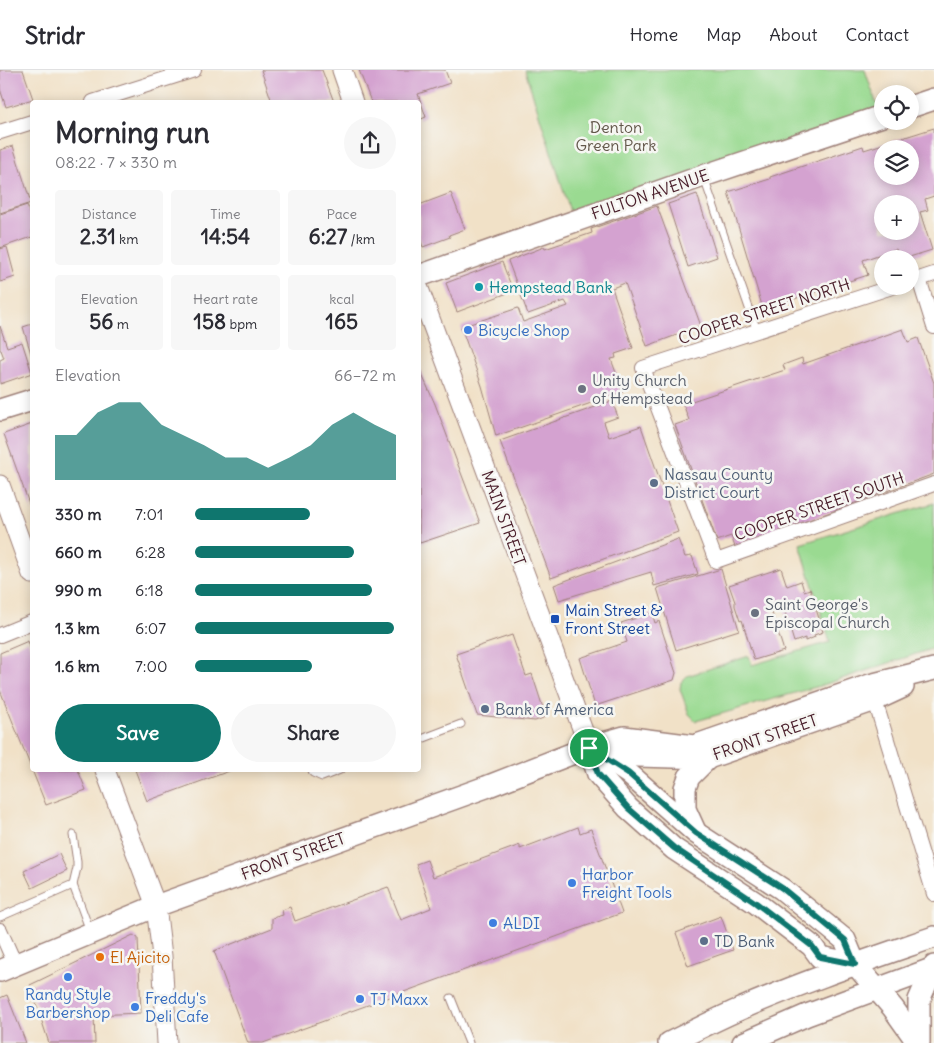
<!DOCTYPE html>
<meta charset="utf-8">
<style>
body{margin:0;font-family:Delius,sans-serif;background:#f7f7f7;color:#2b2b33;height:100vh;display:flex;flex-direction:column;font-size:19px;white-space:nowrap}
*{box-sizing:border-box;margin:0}
p{font-size:16px;color:#7c7c81}
.icon{flex:none;width:28px;height:28px;fill:none;stroke:currentColor;stroke-width:2;stroke-linecap:round;stroke-linejoin:round}
.map{position:relative;flex:1;overflow:hidden}
.drawer{position:absolute;left:30px;top:30px;width:391px;height:672px;display:flex;flex-direction:column;background:#fff;border-radius:5px;box-shadow:0 2px 12px #0003}
.drawer>*{flex:none}
.controls{position:absolute;left:874px;top:15px;display:grid;gap:10px}
.controls a{display:grid;place-items:center;width:45px;height:45px;border-radius:50%;background:#fff;box-shadow:0 2px 12px #0003;font-size:25px}
.pin{position:absolute;display:grid;place-items:center;width:42px;height:42px;color:#fff;margin:-21px;border:2px solid #fff;border-radius:50%;box-shadow:0 1px 5px #0007}
.round{display:grid;place-items:center;flex:none;width:52px;height:52px;border-radius:26px;background:#f7f7f7}
.headline{display:flex;align-items:center;justify-content:space-between;height:85px;padding:0 25px}
h1{font-size:28px;font-weight:700;line-height:38px}
.figures{display:grid;grid-template-columns:repeat(3,1fr);gap:8px;height:85px;padding:5px 25px}
.figures div{display:grid;align-content:center;border-radius:5px;background:#f7f7f7;text-align:center}
.figures b{font-size:21px;font-weight:700}
.figures small{font-size:14px;font-weight:400}
.figures p{font-size:14px}
.chart{height:140px;padding:10px 25px}
.chart p{display:flex;justify-content:space-between}
.chart svg{width:100%;height:90px;margin-top:5px;fill:#0f766e;opacity:.7}
.button{display:flex;gap:10px;margin-top:auto;padding:10px 25px}
.button a{flex:1;height:58px;border-radius:30px;background:#0f766e;color:#fff;font-size:20px;font-weight:700;line-height:58px;text-align:center}
.button a+a{background:#f7f7f7;color:#2b2b33}
ul{padding:0 25px;list-style:none;font-size:16px}
li{display:grid;grid-template-columns:80px 60px 1fr;align-items:center;height:38px}
li i{height:12px;border-radius:6px;background:#0f766e}
header{display:flex;align-items:center;gap:30px;box-sizing:border-box;height:70px;padding:0 25px;background:#fff;border-bottom:1px solid #e1e1e2}
header strong{font-size:24px}
nav{display:flex;gap:28px;margin-inline-start:auto;font-size:18px}
.map>svg:first-child{display:block}
.green{fill:#9ada91;stroke:#727c5e}
.building{fill:#d4a2d0;fill-rule:evenodd}
.lines{fill:none;stroke-linecap:round;stroke-linejoin:round}
.lane-casing{stroke:#9e8079;stroke-width:9}
.street-casing{stroke:#9e8079;stroke-width:16}
.secondary-casing{stroke:#9e8079;stroke-width:21}
.primary-casing{stroke:#9e8079;stroke-width:24}
.lane{stroke:#fff;stroke-width:7}
.street{stroke:#fff;stroke-width:14}
.secondary{stroke:#fff;stroke-width:19}
.primary{stroke:#fff;stroke-width:21}
.route-casing{stroke:#fff;stroke-width:10}
.route{stroke:#0f766e;stroke-width:6}
.culture-dot{fill:#0f9aa8;stroke:#f6f6f2;stroke-width:2}
.shop-dot{fill:#3f7fe0;stroke:#f6f6f2;stroke-width:2}
.worship-dot{fill:#6b7280;stroke:#f6f6f2;stroke-width:2}
.service-dot{fill:#5c6f8a;stroke:#f6f6f2;stroke-width:2}
.transit-dot{fill:#1a4fb4;stroke:#f6f6f2;stroke-width:2}
.food-dot{fill:#e8710a;stroke:#f6f6f2;stroke-width:2}
.labels{text-anchor:middle;dominant-baseline:central;stroke-width:5;stroke-linejoin:round;paint-order:stroke}
.park-label{font-size:16px;fill:#62574a;stroke:#f6f6f2}
.street-label{font-size:16px;fill:#4a1f2b;stroke:#f6f6f2}
.culture-label{font-size:16px;fill:#0d838f;stroke:#f6f6f2;text-anchor:start}
.shop-label{font-size:16px;fill:#366cbe;stroke:#f6f6f2;text-anchor:start}
.worship-label{font-size:16px;fill:#5b616d;stroke:#f6f6f2;text-anchor:start}
.service-label{font-size:16px;fill:#4e5e75;stroke:#f6f6f2;text-anchor:start}
.transit-label{font-size:16px;fill:#164399;stroke:#f6f6f2;text-anchor:start}
.food-label{font-size:16px;fill:#c56008;stroke:#f6f6f2;text-anchor:start}
</style>
<header>
<strong>Stridr</strong>
<nav><a>Home</a><a>Map</a><a>About</a><a>Contact</a></nav>
</header>
<div class="map">
<svg width="934" height="973" viewBox="0 0 934 973">
<rect width="100%" height="100%" fill="#f6f6f2"/>
<filter id="ink" filterUnits="userSpaceOnUse"><feTurbulence type="fractalNoise" baseFrequency=".02" numOctaves="2"/><feDisplacementMap in="SourceGraphic" scale="10" xChannelSelector="R" yChannelSelector="G"/><feConvolveMatrix kernelMatrix="1 2 1 2 8 2 1 2 1" color-interpolation-filters="sRGB"/></filter>
<filter id="wash" filterUnits="userSpaceOnUse"><feTurbulence type="fractalNoise" baseFrequency=".0096" numOctaves="4" result="noise"/><feDisplacementMap in="SourceGraphic" scale="20" xChannelSelector="R" yChannelSelector="G"/><feGaussianBlur stdDeviation="1.12" result="paint"/><feColorMatrix in="noise" values="0 0 0 0 0 0 0 0 0 0 0 0 0 0 0 0 0 1.4 0 .05"/><feComposite in="paint" operator="in"/></filter>
<g filter="url(#wash)">
<rect width="100%" height="100%" fill="#f1e1c7"/>
<!-- green -->
<g class="green">
<path d="M525,0h340l16,47 -308,104z"/>
<path d="M934,433v145l-111,37 -127,36 -7,-7 -9,-25 1,-7 6,-6 62,-20 3,9 78,-23 -30,-98z"/>
</g>
<g id="blocks">
<!-- building -->
<g class="building">
<path d="M0,0h23l10,29 -27,8 -6,-18z"/>
<path d="M261,0h61l12,32h-62z"/>
<path d="M359,0h86l5,13 -32,11 8,23 -7,3v-18h-48z"/>
<path d="M934,58v68l-9,3 3,11 -8,2 12,38 -29,9h-4l-3,-10 -33,11 5,15 -105,34 -35,-117 42,-13v-2l93,-31 1,4zM882,79h28v27h-28zM882,134h28v27h-28z"/>
<path d="M13,76l18,57 -31,10v-63z"/>
<path d="M451,123l14,36 -16,6 1,2 -27,10 -4,-11v-31z"/>
<path d="M697,124l20,63 -29,10 -20,-63z"/>
<path d="M27,135l5,17v15l-32,11v-34z"/>
<path d="M657,136l44,120 -54,20 -22,-63 -13,5 21,60 -18,6 1,4 -5,1 12,33 -127,44 -14,-50 -21,-59 57,-19 5,14 45,-16 -3,-5 -37,13 -20,-53 36,-14 1,2 47,-16 -1,-4z"/>
<path d="M7,177l8,30 -15,5v-33z"/>
<path d="M502,192l11,29 -56,21 -11,-29z"/>
<path d="M32,254v33l-9,-30z"/>
<path d="M0,256l7,21 15,-5 10,31 -32,11v-24l4,-2 -3,-8h-1z"/>
<path d="M903,259l5,13 10,-4 16,45v91l-199,73 -4,-11 -14,5 -42,-116 14,-5 -6,-16 102,-34 -2,-5 19,-7 1,6z"/>
<path d="M419,298l16,36 45,119 -60,20 -1,-4z"/>
<path d="M612,331l6,16 -14,5 5,15 32,-11 37,106 -127,46 -51,-137z"/>
<path d="M32,354v88l-28,-78z"/>
<path d="M678,469l7,18 7,-1 6,18 -44,12 -3,-14 -92,28 -5,-15z"/>
<path d="M781,498l6,18 14,-5 3,10 6,-2 13,43 -9,3 1,2 -10,4v-3l-11,4 -11,-36 -12,4 13,41 -30,9 -12,-40 -2,1 -5,-15v-4l-6,-17z"/>
<path d="M721,499l18,61 -63,20 -19,-62z"/>
<path d="M652,543l3,10 4,-2 17,52 -2,7 -79,26 -15,-48 47,-16 -6,-19z"/>
<path d="M512,565l14,41 6,-2 14,43 -11,4 -58,-6 -21,-61z"/>
<path d="M28,571l4,12v117h46l8,20 -40,15 -46,-115v-37z"/>
<path d="M135,700h97l-85,31z"/>
<path d="M578,757l2,6 11,-4 31,84 -359,130h-15l-34,-92 58,-23v-10l11,-3 -1,-5 8,-3 5,14 93,-34 13,33 30,-12 -15,-44 11,-4 6,17 87,-32v4z"/>
<path d="M59,784l8,17 -35,17 -8,-17z"/>
<path d="M721,846l12,34 -45,16 -12,-33z"/>
<path d="M133,865l5,3 3,75 -47,2 1,28h-46l-19,-58z"/>
<path d="M7,925l19,48h-26v-45z"/>
</g>
</g>
</g>
<g filter="url(#ink)">
<use href="#blocks" fill-opacity="0" stroke="#9e8079" stroke-width="1"/>
<g class="lines">
<!-- lane casing -->
<g class="lane-casing">
<g id="lane">
<path d="M704,108l53,153"/>
<path d="M419,670l42,-16"/>
<path d="M312,700l1,3 9,4 18,-7"/>
<path d="M73,815l17,46"/>
<path d="M0,847l73,-32 4,-17v-6l-4,-27"/>
<path d="M451,928l18,45"/>
</g>
</g>
<!-- street casing -->
<g class="street-casing">
<g id="street">
<path d="M93,32l101,-32"/>
<path d="M0,62l32,-10"/>
<path d="M919,209l15,48"/>
<path d="M910,212l24,-8"/>
<path d="M895,216l-252,82 73,193 218,-77"/>
<path d="M0,565l32,-13"/>
<path d="M873,624l61,200"/>
<path d="M0,860l15,34"/>
</g>
</g>
<!-- secondary casing -->
<g class="secondary-casing">
<g id="secondary">
<path d="M342,0l11,32"/>
<path d="M419,219l170,458"/>
<path d="M0,415l32,89"/>
<path d="M105,700l51,136 6,50 5,87"/>
</g>
</g>
<!-- primary casing -->
<g class="primary-casing">
<g id="primary">
<path d="M910,37l24,-8"/>
<path d="M419,206l284,-100 179,-60"/>
<path d="M0,340l32,-10"/>
<path d="M589,677l39,26 68,60 86,56 63,51 10,24 38,44 25,35"/>
<path d="M589,677l9,27 30,34 46,41 82,54 56,43 8,11 35,7"/>
<path d="M599,679l39,7 70,2 167,-58 28,-13"/>
<path d="M695,761l-10,-22v-21l4,-11 19,-19"/>
<path d="M0,901l156,-65 330,-119 103,-40 35,-10 70,9 176,-61 64,-16"/>
<path d="M669,973c23,-11 46,-23 69,-33 64,-28 130,-50 196,-73"/>
<path d="M743,973l64,-28 127,-47"/>
<path d="M919,973v-43l15,-34"/>
</g>
</g>
<!-- lane -->
<use href="#lane" class="lane"/>
<!-- street -->
<use href="#street" class="street"/>
<!-- secondary -->
<use href="#secondary" class="secondary"/>
<!-- primary -->
<use href="#primary" class="primary"/>
</g>
</g>
<g class="lines" filter="url(#ink)">
<!-- route casing -->
<g class="route-casing">
<path id="route" d="M589,678l39,25 68,60 86,55 63,52 10,24 -35,-7 -8,-11 -56,-43 -82,-55 -46,-40 -30,-34z"/>
</g>
<!-- route -->
<use href="#route" class="route"/>
</g>
<!-- markers -->
<circle class="culture-dot" cx="479" cy="217" r="5"/>
<g class="shop-dot">
<circle cx="468" cy="260" r="5"/>
<circle cx="572" cy="813" r="5"/>
<circle cx="493" cy="853" r="5"/>
<circle cx="68" cy="907" r="5"/>
<circle cx="360" cy="929" r="5"/>
<circle cx="135" cy="937" r="5"/>
</g>
<g class="worship-dot">
<circle cx="582" cy="319" r="5"/>
<circle cx="755" cy="543" r="5"/>
</g>
<g class="service-dot">
<circle cx="654" cy="413" r="5"/>
<circle cx="485" cy="639" r="5"/>
<circle cx="704" cy="871" r="5"/>
</g>
<rect class="transit-dot" x="550" y="544" width="10" height="10" rx="2.5"/>
<circle class="food-dot" cx="100" cy="887" r="5"/>
<g class="labels">
<!-- park labels -->
<g class="park-label">
<text x="616" y="57">Denton<tspan x="616" dy="18">Green Park</tspan></text>
</g>
<!-- street labels -->
<g class="street-label">
<text transform="translate(650 124) rotate(-19)">FULTON AVENUE</text>
<text transform="translate(764 241) rotate(-18)">COOPER STREET NORTH</text>
<text transform="translate(819 436) rotate(-19)">COOPER STREET SOUTH</text>
<text transform="translate(504 448) rotate(70)">MAIN STREET</text>
<text transform="translate(765 667) rotate(-19)">FRONT STREET</text>
<text transform="translate(293 786) rotate(-20)">FRONT STREET</text>
</g>
<!-- culture labels -->
<g class="culture-label">
<text x="489" y="217">Hempstead Bank</text>
</g>
<!-- shop labels -->
<g class="shop-label">
<text x="478" y="260">Bicycle Shop</text>
<text x="582" y="804">Harbor<tspan x="582" dy="18">Freight Tools</tspan></text>
<text x="503" y="853">ALDI</text>
<text x="68" y="924" text-anchor="middle">Randy Style<tspan x="68" dy="18">Barbershop</tspan></text>
<text x="145" y="928">Freddy's<tspan x="145" dy="18">Deli Cafe</tspan></text>
<text x="370" y="929">TJ Maxx</text>
</g>
<!-- worship labels -->
<g class="worship-label">
<text x="592" y="310">Unity Church<tspan x="592" dy="18">of Hempstead</tspan></text>
<text x="765" y="534">Saint George's<tspan x="765" dy="18">Episcopal Church</tspan></text>
</g>
<!-- service labels -->
<g class="service-label">
<text x="664" y="404">Nassau County<tspan x="664" dy="18">District Court</tspan></text>
<text x="495" y="639">Bank of America</text>
<text x="714" y="871">TD Bank</text>
</g>
<!-- transit labels -->
<g class="transit-label">
<text x="565" y="540">Main Street &amp;<tspan x="565" dy="18">Front Street</tspan></text>
</g>
<!-- food labels -->
<g class="food-label">
<text x="110" y="887">El Ajicito</text>
</g>
</g>
</svg>
<div class="controls">
<a><svg class="icon" aria-label="locate" viewBox="0 0 24 24"><circle cx="12" cy="12" r="6"/><path d="M12 2v4M12 18v4M2 12h4M18 12h4"/></svg></a>
<a><svg class="icon" aria-label="layers" viewBox="0 0 24 24"><path d="M12 4l9 5-9 5-9-5zM3 14l9 5 9-5"/></svg></a>
<a>+</a>
<a>−</a>
</div>
<div class="pin" style="left:589px;top:678px;background:#1e9e55"><svg class="icon" aria-label="arrive" viewBox="0 0 24 24"><path d="M6 21V4h12l-3 4 3 4H6"/></svg></div>
<section class="drawer">
<div class="headline"><div><h1>Morning run</h1><p>08:22 · 7 × 330 m</p></div><a class="round"><svg class="icon" aria-label="share" viewBox="0 0 24 24"><path d="M12 15V3M7 8l5-5 5 5M5 13v7h14v-7"/></svg></a></div>
<div class="figures">
<div><p>Distance</p><b>2.31<small> km</small></b></div>
<div><p>Time</p><b>14:54</b></div>
<div><p>Pace</p><b>6:27<small> /km</small></b></div>
</div>
<div class="figures">
<div><p>Elevation</p><b>56<small> m</small></b></div>
<div><p>Heart rate</p><b>158<small> bpm</small></b></div>
<div><p>kcal</p><b>165</b></div>
</div>
<div class="chart"><p><span>Elevation</span>66–72 m</p>
<svg viewBox="0 0 160 44" preserveAspectRatio="none"><path d="M0 44V22L10 22L20 11L30 6L40 6L50 17L60 22L70 27L80 33L90 33L100 38L110 33L120 27L130 17L140 11L150 17L160 22V44z"/></svg>
</div>
<ul>
<li><b>330 m</b>7:01<i style="width:57%"></i></li>
<li><b>660 m</b>6:28<i style="width:79%"></i></li>
<li><b>990 m</b>6:18<i style="width:88%"></i></li>
<li><b>1.3 km</b>6:07<i style="width:99%"></i></li>
<li><b>1.6 km</b>7:00<i style="width:58%"></i></li>
</ul>
<div class="button"><a>Save</a><a>Share</a></div>
</section>
</div>
